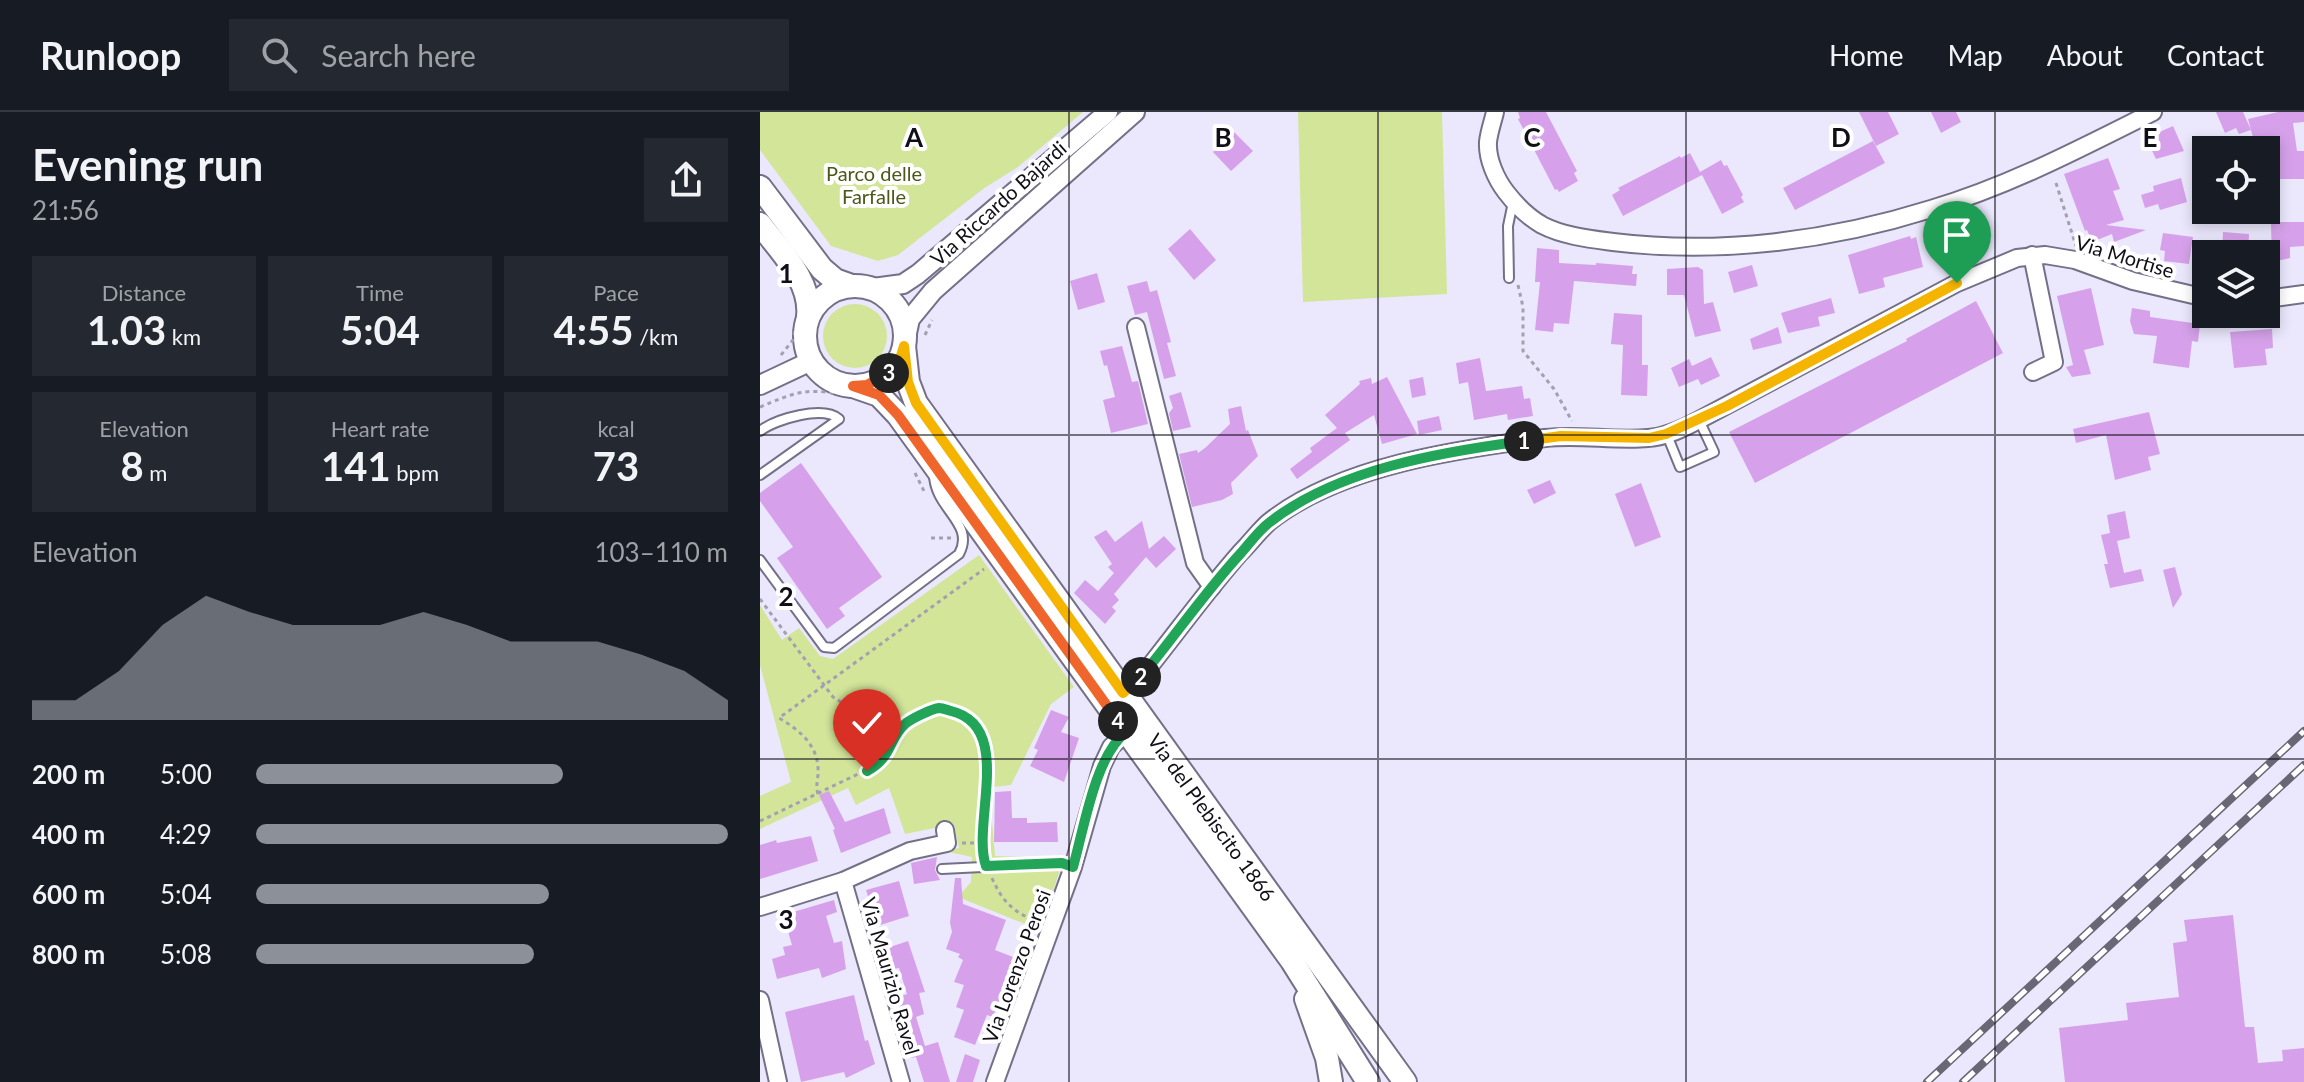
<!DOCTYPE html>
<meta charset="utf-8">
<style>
body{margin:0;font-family:Lato,sans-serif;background:#242831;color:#f1f3f6;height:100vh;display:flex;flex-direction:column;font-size:30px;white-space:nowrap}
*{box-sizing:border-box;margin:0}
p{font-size:26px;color:#9ea1a6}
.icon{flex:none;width:44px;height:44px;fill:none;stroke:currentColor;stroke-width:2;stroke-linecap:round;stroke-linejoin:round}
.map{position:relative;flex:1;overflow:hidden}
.panel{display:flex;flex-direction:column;background:#171b24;width:760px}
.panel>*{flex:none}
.controls{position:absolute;left:1432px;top:24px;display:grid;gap:16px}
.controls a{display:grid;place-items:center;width:88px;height:88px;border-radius:0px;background:#171b24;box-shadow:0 4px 12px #0003;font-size:40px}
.pin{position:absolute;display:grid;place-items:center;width:68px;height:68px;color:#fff;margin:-82px -34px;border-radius:50% 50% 50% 0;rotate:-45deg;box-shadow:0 0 8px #0007}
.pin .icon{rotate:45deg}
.km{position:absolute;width:40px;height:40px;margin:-20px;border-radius:50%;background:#222;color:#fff;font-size:22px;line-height:40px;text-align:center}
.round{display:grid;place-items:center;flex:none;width:84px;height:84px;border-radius:0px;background:#242831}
.summary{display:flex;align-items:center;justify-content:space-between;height:136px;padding:0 32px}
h1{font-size:44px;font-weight:700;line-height:60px}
.metrics{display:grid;grid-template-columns:repeat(3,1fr);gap:12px;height:136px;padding:8px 32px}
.metrics div{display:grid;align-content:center;border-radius:0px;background:#242831;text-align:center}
.metrics b{font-size:40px;font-weight:700}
.metrics small{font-size:22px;font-weight:400}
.metrics p{font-size:22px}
.chart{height:224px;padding:16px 32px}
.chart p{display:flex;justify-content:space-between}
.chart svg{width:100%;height:144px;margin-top:8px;fill:#8c9099;opacity:.7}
ul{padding:0 32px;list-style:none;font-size:26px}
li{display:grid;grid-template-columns:128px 96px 1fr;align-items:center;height:60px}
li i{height:20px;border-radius:10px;background:#8c9099}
header{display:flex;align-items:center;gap:48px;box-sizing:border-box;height:112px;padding:0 40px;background:#171b24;border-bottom:2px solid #363941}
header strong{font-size:38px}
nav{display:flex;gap:44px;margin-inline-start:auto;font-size:28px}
.search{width:560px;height:72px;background:#242831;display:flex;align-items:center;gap:20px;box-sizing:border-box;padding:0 28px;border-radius:0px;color:#9ea1a6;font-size:30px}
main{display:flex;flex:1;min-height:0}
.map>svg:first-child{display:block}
.green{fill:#d2e599}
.building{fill:#d6a1ea}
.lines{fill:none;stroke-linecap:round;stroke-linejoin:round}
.service-casing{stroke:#737087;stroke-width:12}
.minor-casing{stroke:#737087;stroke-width:20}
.tertiary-casing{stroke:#737087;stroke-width:22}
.secondary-casing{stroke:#737087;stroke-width:26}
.path{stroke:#a2a0b1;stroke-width:3;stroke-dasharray:4 4;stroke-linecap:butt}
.service{stroke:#fff;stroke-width:8}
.minor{stroke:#fff;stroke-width:16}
.tertiary{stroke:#fff;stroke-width:18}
.secondary{stroke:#fff;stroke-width:22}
.rail-casing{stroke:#696775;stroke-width:8}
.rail{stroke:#fff;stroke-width:5;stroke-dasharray:15;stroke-linecap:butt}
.split-1-casing{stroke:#fff;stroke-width:16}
.split-2-casing{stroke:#fff;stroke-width:16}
.split-3-casing{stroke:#fff;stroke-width:16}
.split-4-casing{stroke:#fff;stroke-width:16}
.split-5-casing{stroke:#fff;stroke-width:16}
.split-1{stroke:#f5b400;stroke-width:10}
.split-2{stroke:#22a559;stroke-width:10}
.split-3{stroke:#f5b400;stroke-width:10}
.split-4{stroke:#f0652b;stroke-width:10}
.split-5{stroke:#22a559;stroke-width:10}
.grid{fill:none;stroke:#100f18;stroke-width:2;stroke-opacity:0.55}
.labels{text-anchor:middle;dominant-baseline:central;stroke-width:8;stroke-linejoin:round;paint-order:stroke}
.park-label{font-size:20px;fill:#4c5819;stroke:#fff}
.street-label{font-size:20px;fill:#100f18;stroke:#fff}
.grid-label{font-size:26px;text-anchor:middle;font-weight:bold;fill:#100f18;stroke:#fff;stroke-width:8;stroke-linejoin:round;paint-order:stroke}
</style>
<header>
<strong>Runloop</strong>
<div class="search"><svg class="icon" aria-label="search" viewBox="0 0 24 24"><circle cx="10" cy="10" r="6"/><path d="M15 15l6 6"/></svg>Search here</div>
<nav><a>Home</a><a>Map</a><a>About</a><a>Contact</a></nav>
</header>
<main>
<section class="panel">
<div class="summary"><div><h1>Evening run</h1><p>21:56</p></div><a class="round"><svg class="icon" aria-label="share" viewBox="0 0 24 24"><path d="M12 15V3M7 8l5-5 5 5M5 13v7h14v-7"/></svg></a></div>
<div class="metrics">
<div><p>Distance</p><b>1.03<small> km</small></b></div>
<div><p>Time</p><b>5:04</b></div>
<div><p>Pace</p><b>4:55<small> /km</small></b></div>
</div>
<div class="metrics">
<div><p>Elevation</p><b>8<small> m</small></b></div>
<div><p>Heart rate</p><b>141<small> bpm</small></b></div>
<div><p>kcal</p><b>73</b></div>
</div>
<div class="chart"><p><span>Elevation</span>103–110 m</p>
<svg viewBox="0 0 160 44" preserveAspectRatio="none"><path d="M0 44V38L10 38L20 29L30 15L40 6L50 11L60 15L70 15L80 15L90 11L100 15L110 20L120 20L130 20L140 24L150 29L160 38V44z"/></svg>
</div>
<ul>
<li><b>200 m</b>5:00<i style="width:65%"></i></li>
<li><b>400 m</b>4:29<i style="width:100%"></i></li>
<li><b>600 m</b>5:04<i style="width:62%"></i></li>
<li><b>800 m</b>5:08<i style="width:59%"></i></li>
</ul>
</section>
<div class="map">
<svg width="1544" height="970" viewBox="0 0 1544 970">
<rect width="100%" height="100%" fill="#ebe8fd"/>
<!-- green -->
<g class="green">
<path d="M0,0h323l-65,55 -35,22 -85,66 -20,6 -47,-15 -71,-96z"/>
<path d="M538,0h144l5,182 -144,8z"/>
<circle cx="95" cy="224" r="32"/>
<path d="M219,443l95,132 -23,17 -40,81 -18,2 -1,34 3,35 69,2 -24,72 -82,-33 13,-15 1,-25 -28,-6 15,-3 -5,-24 -49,10 -16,-46 -33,17 -8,-17 -88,41v-33l31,-14 -31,-117v-60l22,35 17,-12 21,28 13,3z"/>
</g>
<!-- building -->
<g class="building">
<path d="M758,0h28l31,59 -3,2 4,8 -19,11 -2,-3 -2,1 -37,-71 2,-1z"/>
<path d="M1099,0h29l11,22 -23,12z"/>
<path d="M1171,0h25l5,10 -20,11z"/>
<path d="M1456,0h27l8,18 -12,4 -3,-6 -11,5z"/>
<path d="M1518,0h26v10l-11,1 4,28h7v28h-25l-1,-29h-17l-1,-5h-5l-7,-26z"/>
<path d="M1413,14l11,25 -28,8 -10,-21z"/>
<path d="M474,20l19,19 -22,20 -18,-19z"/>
<path d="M1113,29l12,22 -90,47 -12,-22z"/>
<path d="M930,41l10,19 21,-12 3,6 3,-1 16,30 -2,2 3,5 -22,12 -20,-39 -79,41 -11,-21 8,-5 -2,-2 62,-32 1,2z"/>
<path d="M1348,46l12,31 -7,2 11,29 -18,5 40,5 -32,12 -2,-8 -20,8 -5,-12 -2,1 -21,-57z"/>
<path d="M1421,66l6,24 -27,8 -2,-6 -13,4 -4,-13 13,-4 -1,-5z"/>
<path d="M1511,110h33v24l-14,1v11l-18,4z"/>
<path d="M430,117l26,31 -22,20 -26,-31z"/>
<path d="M1463,120l26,2 -1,20h-26z"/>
<path d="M1403,121l30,4 -4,27 -25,-3 1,-10 -5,-1z"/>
<path d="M1150,124l1,3 5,-2 7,30 -40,11 2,9 -26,7 -11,-39z"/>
<path d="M777,136l22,2v13l37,2v-2l37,3 -1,8h5l-1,12 -62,-5 -5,43 -15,-1 -1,9 -18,-2 5,-48h-5z"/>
<path d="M992,153l6,21 -24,7 -6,-21z"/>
<path d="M938,155l5,3 1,34 9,-2 8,29 -26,6 -11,-42h-17v-26z"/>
<path d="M337,161l8,29 -27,8 -8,-29z"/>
<path d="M387,169l3,11 7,-2 14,52 -4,1 9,33 -12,3 -17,-67 -12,3 -8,-29z"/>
<path d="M1331,176l13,57 -20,5 7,24 -19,3 -6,-10 7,-2 -16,-69z"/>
<path d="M1071,186l4,15 -17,4 2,9 -32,7 -7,-20z"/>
<path d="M1216,189l27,52 -248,130 -26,-51 178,-91 -1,-2z"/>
<path d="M1372,196l18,3v6l50,7 -2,18 -6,-1 -3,27 -36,-5 4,-27 -23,-2 -4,-13z"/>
<path d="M854,201l28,2v50h6l-1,31 -26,-1 2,-50 -12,-1z"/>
<path d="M1018,215l4,16 -29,7 -3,-11z"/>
<path d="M1512,217l1,19 -8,1 2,16 -33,3 -4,-36z"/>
<path d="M362,234l10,36 6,-1 10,43 -37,9 -8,-33 12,-3 -8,-32 -3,1 -4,-15z"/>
<path d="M951,245l9,19 -19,9 -3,-6 -19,8 -8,-19 18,-9 3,7z"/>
<path d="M720,246l6,33 36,-5 2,13 6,-1 3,18 -25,4 -1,-6 -33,6 -6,-38 -9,2 -3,-21z"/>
<path d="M627,265l30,57 -35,10 -8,-29 -29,18 5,7 -53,39 -7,-10 22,-17 -2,-4 27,-20 -12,-13 35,-31 -1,-3 12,-3 1,6z"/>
<path d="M663,265l3,18 -14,3 -3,-18z"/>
<path d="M421,280l10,35 -18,4 -4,-18 4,-5 -4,-12z"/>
<path d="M481,294l5,25 2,-1 10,26 -27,27 2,11 -11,6 -30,7 -13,-53 18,-4 1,3 7,-5 25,-24 -2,-15z"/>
<path d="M1389,300l11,42 -12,3 3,13 -36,10 -9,-45 -30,8 -3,-14z"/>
<path d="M679,304l3,14 -23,5 -2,-14z"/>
<path d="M41,351l81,114 -43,31 6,8 -18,13 -50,-71 16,-11 -33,-46v-8z"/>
<path d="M790,368l6,13 -22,11 -7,-14z"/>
<path d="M881,371l20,54 -26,10 -20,-53z"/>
<path d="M1365,399l5,27 -13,3 7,32 17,-4 3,12 -34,7 -6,-24h4l-7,-29 9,-2 -3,-18z"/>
<path d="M382,409l7,28 15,-13 12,13 -20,19 -10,-11 -32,37 5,6 -7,7 4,4 -11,13 -31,-31 11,-13 13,11 16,-18 -6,-6 4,-3 -18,-27 12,-7 9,12z"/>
<path d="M1415,455l7,27 -9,14 -10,-38z"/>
<path d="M291,598l18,7 -8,15 18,6 -15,44 -34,-16 8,-16 -4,-2z"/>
<path d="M69,679l16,31 39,-14 7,25 -50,20 -8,-23 2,-1 -16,-34z"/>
<path d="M251,679l1,27h15v5l30,-1 1,20h-64l1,-50z"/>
<path d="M51,724l7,25 -58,18v-34l16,-5 1,3z"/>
<path d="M177,745l-2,13 5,10 -26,4 -3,-21z"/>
<path d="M195,766h6l2,26 43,16 -11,30 31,12 -9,25 -10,-5 -14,35 -6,-2 -12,30 -21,-8 10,-27 -8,-3 8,-22 -10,-3 9,-22 -5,-3 2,-3 -14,-5 6,-17 -2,-9z"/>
<path d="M139,769l10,35 -32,10 -11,-36z"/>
<path d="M74,788l3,12 -11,4 8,27 8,-2 4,28 -24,9 -3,-10 -42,11 -5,-20 13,-4 -2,-8 9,-2 -9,-30z"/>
<path d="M1473,803l12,112h9l4,36 25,-2 -1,-11 22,-2v34h-239l-6,-54 69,-8 -2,-17 53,-6 -6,-54 14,-2 -3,-21z"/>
<path d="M148,829l17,51 -6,1 5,21 -8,3 9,29 13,-4 12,40h-26l-8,-25 -5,1 -6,-21 3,-1 -12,-38 11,-4 -8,-26 -12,2 -6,-20z"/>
<path d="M94,883l11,46 3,-1 7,24 -29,14 -2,-6 -43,10 -16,-70z"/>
<path d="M205,942l15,6 -7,22h-17z"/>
</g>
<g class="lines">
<!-- service casing -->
<g class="service-casing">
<g id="service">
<path d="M749,166l-1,-52 5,-24"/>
<path d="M0,319c16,-12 63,-26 79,-12l-79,56"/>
<path d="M907,323l13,32 34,-15 -15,-32"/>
<path d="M0,448l64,87 10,1 125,-94c17,-31 -25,-45 -25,-80"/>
<path d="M182,757l120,-6 10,3"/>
</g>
</g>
<!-- minor casing -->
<g class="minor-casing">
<g id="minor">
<path d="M735,0c-2,9 -6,20 -7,30 -1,17 8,37 18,50 10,13 22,25 36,33 21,11 48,14 71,17 106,13 216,-1 318,-33 78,-23 150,-61 222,-97"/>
<path d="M1272,143l22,107 -21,10"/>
<path d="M1506,187l38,-5"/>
<path d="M376,215l59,236 17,24"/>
<path d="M363,581l15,-12c34,-42 66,-87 102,-128 10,-10 19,-22 29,-31 70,-56 189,-73 276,-84 34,-4 69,3 103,0 18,-1 36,-10 51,-18l258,-137 60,-25 28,-3 30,5 58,21 73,17"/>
<path d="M83,769l58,201"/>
<path d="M0,795l83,-26 67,-30 37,-8 -2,-13"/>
<path d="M0,888l18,82"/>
<path d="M235,970l78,-215 29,-101 9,-19 15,-15"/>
</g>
</g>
<!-- tertiary casing -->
<g class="tertiary-casing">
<g id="tertiary">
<path d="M113,176l30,-4 15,-10 190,-162"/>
<path d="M146,226l4,-19 23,-28 202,-179"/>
<path d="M0,273l51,-24"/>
</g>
</g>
<!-- secondary casing -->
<g class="secondary-casing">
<g id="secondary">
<path d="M0,75l62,82 13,11 14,5"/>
<path d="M0,112c20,27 52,57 48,93"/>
<circle cx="95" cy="224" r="50"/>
<path d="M144,234l4,36 8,21 489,679"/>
<path d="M93,274l26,9 19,20 394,546 76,121"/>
<path d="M546,887l21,59 4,24"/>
</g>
</g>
<!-- path -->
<g class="path">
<path d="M1296,71l20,63"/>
<path d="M758,173l5,22v44l31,38 18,32"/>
<path d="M165,223l7,-15"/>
<path d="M21,243l12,-15 2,-9"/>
<path d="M0,295c29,-12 45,-20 77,-13"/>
<path d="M155,361l9,18"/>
<path d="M171,426h20"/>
<path d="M0,487l73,98 35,22 37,5"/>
<path d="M58,682c-3,-10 1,-16 0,-26 -1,-24 -20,-39 -39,-50l205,-149"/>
<path d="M0,709l121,-58 24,-39 34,-16 18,5 12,7 9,8 6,11 2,68 -3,49"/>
<path d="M202,731h20"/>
<path d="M232,766c10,23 21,34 44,43"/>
</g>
<!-- service -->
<use href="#service" class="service"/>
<!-- minor -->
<use href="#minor" class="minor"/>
<!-- tertiary -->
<use href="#tertiary" class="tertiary"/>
<!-- secondary -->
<use href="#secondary" class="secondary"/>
<!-- rail casing -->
<g class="rail-casing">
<g id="rail">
<path d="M1167,970l377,-351"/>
<path d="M1203,970l341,-317"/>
</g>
</g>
<!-- rail -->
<use href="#rail" class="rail"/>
</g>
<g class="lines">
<!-- split-1 casing -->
<g class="split-1-casing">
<path id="split-1" d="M764,329l37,-5 88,2 17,-4 61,-28 230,-123"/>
</g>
<!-- split-2 casing -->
<g class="split-2-casing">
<path id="split-2" d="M381,565c34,-41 64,-85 100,-124 9,-10 18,-23 29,-31 68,-53 171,-70 254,-81"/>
</g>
<!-- split-3 casing -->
<g class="split-3-casing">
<path id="split-3" d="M129,261l11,-14 4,-13 4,36 8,21 207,290 18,-16"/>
</g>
<!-- split-4 casing -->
<g class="split-4-casing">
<path id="split-4" d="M129,261l-22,12 -14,1 26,9 19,20 220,306"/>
</g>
<!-- split-5 casing -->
<g class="split-5-casing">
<path id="split-5" d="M107,659c26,-14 21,-32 38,-47 6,-5 26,-15 34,-16 4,0 8,2 12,3 64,15 20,113 35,155l76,-3 11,4c11,-38 22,-111 53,-135l-8,-11"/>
</g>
<!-- split-1 -->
<use href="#split-1" class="split-1"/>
<!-- split-2 -->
<use href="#split-2" class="split-2"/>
<!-- split-3 -->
<use href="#split-3" class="split-3"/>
<!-- split-4 -->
<use href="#split-4" class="split-4"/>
<!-- split-5 -->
<use href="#split-5" class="split-5"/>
</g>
<!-- grid -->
<path class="grid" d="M309,0v970M618,0v970M926,0v970M1235,0v970M0,323h1544M0,647h1544"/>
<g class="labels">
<!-- park labels -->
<g class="park-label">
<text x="114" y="61">Parco delle<tspan x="114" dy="23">Farfalle</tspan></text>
</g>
<!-- street labels -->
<g class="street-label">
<text transform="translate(238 91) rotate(-42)">Via Riccardo Bajardi</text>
<text transform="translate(1365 144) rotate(17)">Via Mortise</text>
<text transform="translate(452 705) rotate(54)">Via del Plebiscito 1866</text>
<text transform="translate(256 854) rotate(-70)">Via Lorenzo Perosi</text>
<text transform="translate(131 864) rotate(74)">Via Maurizio Ravel</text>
</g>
</g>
<g class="grid-label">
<text x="154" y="35">A</text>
<text x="463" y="35">B</text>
<text x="772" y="35">C</text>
<text x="1081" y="35">D</text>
<text x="1390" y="35">E</text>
<text x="26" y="171">1</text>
<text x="26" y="494">2</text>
<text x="26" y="817">3</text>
</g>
</svg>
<div class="controls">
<a><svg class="icon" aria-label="locate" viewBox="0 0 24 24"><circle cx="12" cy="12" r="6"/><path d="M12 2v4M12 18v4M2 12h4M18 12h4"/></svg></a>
<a><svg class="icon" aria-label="layers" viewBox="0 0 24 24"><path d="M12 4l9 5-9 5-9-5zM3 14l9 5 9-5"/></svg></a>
</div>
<div class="pin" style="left:1197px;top:171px;background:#1e9e55"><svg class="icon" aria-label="arrive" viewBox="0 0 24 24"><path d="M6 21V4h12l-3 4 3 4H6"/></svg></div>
<div class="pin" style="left:107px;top:659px;background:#d93025"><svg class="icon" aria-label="check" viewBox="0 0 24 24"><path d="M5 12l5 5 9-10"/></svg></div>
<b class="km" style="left:764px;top:329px">1</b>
<b class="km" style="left:381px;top:565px">2</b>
<b class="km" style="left:129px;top:261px">3</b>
<b class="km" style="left:358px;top:609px">4</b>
</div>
</main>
